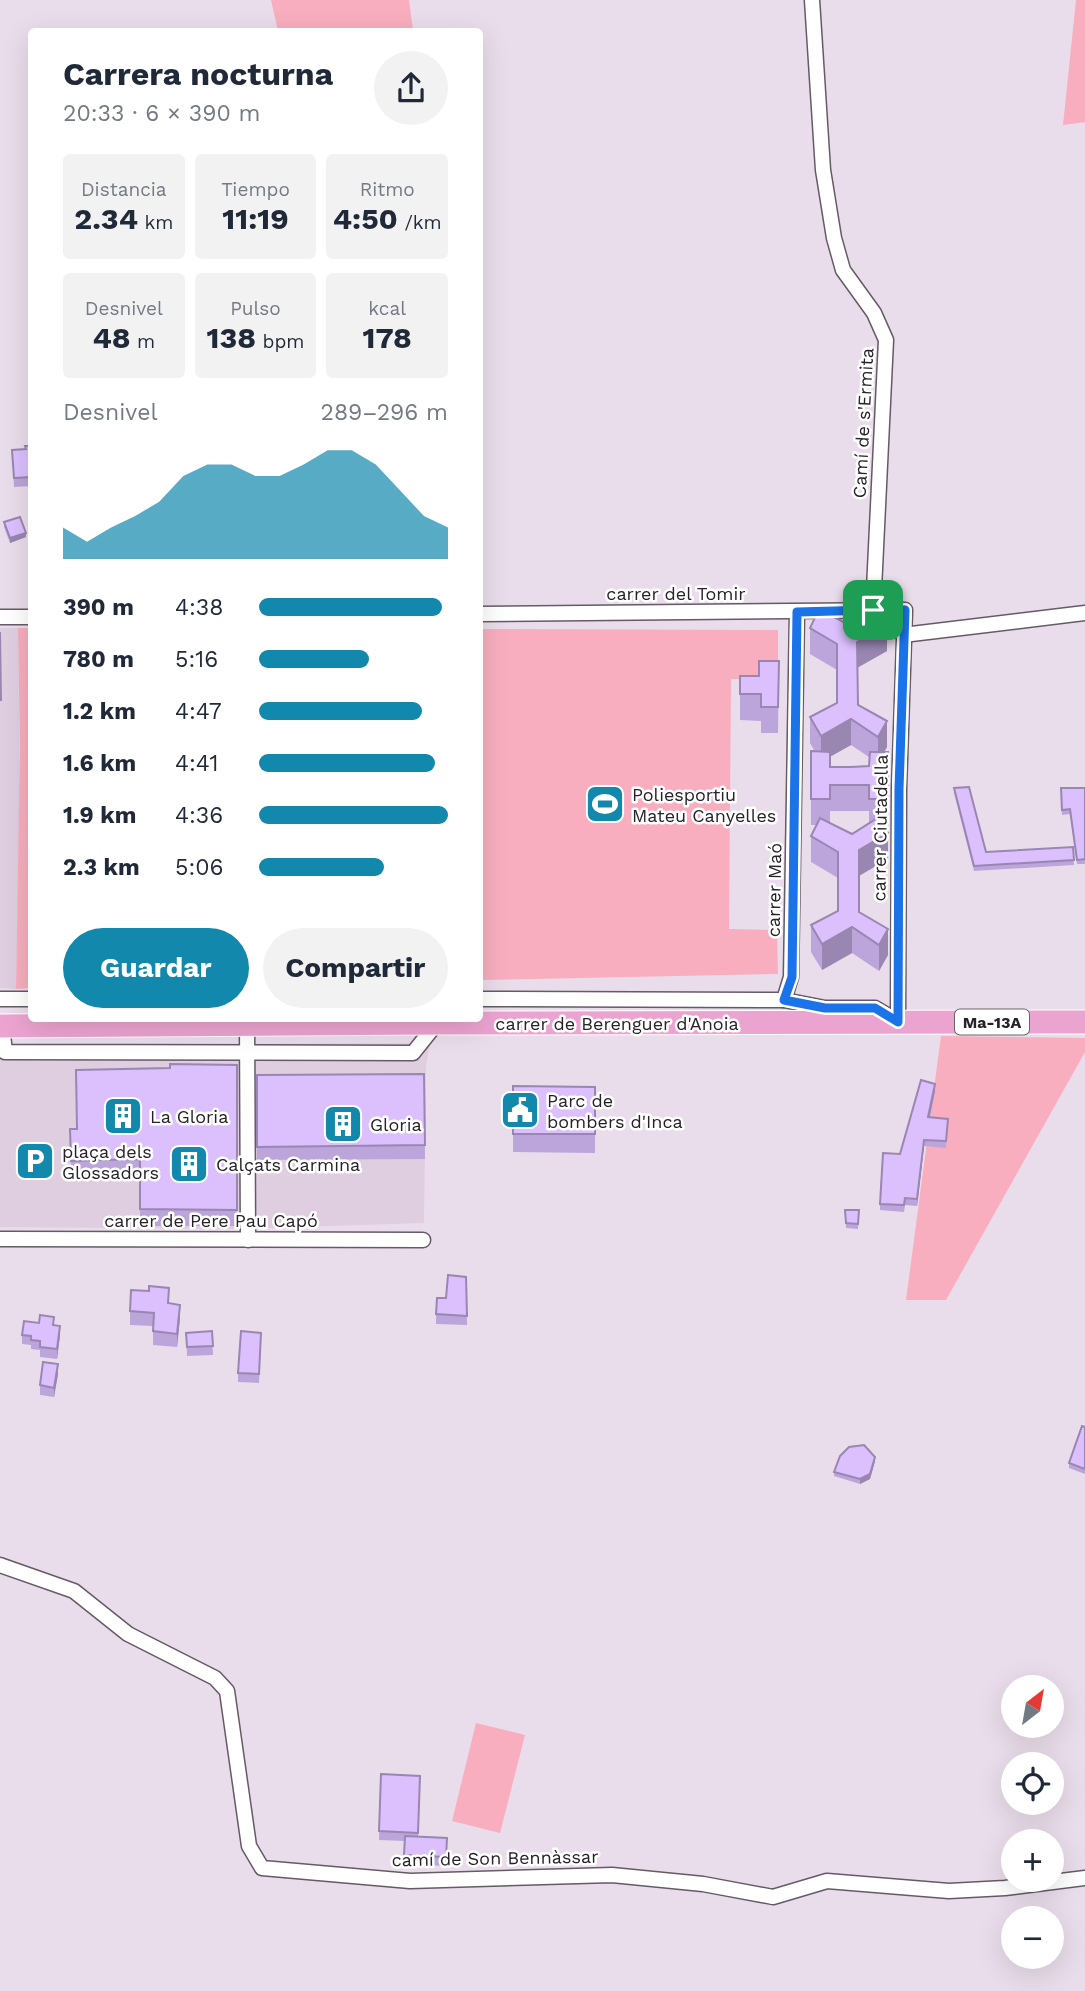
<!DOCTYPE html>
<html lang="es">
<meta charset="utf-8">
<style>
body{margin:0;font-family:"Work Sans",sans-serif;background:#f2f2f3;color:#1f2937;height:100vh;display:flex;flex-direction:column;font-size:26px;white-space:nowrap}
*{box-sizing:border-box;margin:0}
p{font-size:23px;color:#747a83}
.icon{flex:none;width:38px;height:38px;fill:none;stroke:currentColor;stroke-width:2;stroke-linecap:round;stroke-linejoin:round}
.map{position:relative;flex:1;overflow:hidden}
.sheet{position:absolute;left:28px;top:28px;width:455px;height:994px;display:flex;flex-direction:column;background:#fff;border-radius:7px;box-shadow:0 7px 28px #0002}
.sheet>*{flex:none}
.needle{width:46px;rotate:31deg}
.controls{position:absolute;left:1001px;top:1675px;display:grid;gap:14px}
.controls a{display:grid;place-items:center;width:63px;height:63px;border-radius:50%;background:#fff;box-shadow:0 7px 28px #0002;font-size:35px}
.pin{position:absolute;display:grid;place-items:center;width:60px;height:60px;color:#fff;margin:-30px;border-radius:14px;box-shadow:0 4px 10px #0006}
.round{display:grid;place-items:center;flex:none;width:74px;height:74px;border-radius:37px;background:#f2f2f3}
.summary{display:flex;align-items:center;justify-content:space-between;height:119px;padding:0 35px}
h1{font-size:32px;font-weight:700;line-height:52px}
.figures{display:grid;grid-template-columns:repeat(3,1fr);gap:10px;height:119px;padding:7px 35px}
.figures div{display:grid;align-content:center;border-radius:7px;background:#f2f2f3;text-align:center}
.figures b{font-size:30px;font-weight:700}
.figures small{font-size:19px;font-weight:400}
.figures p{font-size:19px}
.chart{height:196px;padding:14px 35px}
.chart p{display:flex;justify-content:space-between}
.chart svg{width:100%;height:126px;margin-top:7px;fill:#1288ac;opacity:.7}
.action{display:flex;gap:14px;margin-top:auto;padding:14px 35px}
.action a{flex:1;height:80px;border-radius:42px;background:#1288ac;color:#fff;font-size:28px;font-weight:700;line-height:80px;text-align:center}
.action a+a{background:#f2f2f3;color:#1f2937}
ul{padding:0 35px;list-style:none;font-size:23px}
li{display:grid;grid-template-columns:112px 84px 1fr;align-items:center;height:52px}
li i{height:18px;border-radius:9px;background:#1288ac}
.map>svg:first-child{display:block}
.built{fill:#dfcee0}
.green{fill:#f8aebf}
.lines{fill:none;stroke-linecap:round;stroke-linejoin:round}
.minor-casing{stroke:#655a66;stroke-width:17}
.primary-casing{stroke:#fff;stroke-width:25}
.minor{stroke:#fff;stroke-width:14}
.primary{stroke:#eba4d0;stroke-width:23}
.wall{fill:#bca5da;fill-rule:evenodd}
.shaded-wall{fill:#9986b1}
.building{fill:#dbc0fd;stroke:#9986b1;stroke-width:2}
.route-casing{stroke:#fff;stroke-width:14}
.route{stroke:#1a73e8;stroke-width:9}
.labels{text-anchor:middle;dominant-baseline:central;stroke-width:5;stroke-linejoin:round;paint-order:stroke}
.shield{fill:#fff;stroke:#686468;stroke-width:2}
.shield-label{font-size:16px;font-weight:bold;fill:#272228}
.street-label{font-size:18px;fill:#272228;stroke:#fff}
.poi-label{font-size:18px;fill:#272228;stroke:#fff;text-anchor:start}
</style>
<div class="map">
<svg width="1085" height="1991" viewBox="0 0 1085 1991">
<rect width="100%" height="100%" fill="#eaddeb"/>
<!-- built -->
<g class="built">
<path d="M0,628h18l2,177 -4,184 -16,-1z"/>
<path d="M430,1043l-4,23 -2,157 -188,6 -236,-2v-182z"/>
</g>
<!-- green -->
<g class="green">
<path d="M271,0h138l4,31h-135z"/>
<path d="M1076,0h9v122l-22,3z"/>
<path d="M18,628h14v360l-16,1 4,-240z"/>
<path d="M480,629l298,1v49h-47l-2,250 48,1 1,44 -298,6z"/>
<path d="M941,1036l144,2v14l-139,248h-40z"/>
<path d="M476,1723l49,12 -25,98 -48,-12z"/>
</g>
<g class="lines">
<!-- minor casing -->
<g class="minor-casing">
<g id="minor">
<path d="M812,0l11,170 11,68 9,32 31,43 12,27 -13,270"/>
<path d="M480,614l425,-4 -6,179 -1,233"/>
<path d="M0,617h32"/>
<path d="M903,635l182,-22"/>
<path d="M0,999h32"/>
<path d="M480,999l304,1 41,8h50l22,13"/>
<path d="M784,1000l7,-23 6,-365"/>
<path d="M247,1018l1,222"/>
<path d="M2,1026l3,26 408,1 24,-30"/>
<path d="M0,1239l423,1"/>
<path d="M0,1565l74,26 54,43 87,44 12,13 22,155 13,22 148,13 202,-6 91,9 70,13 54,-16 122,10 56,-3 80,-10"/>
</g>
</g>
<!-- primary casing -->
<g class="primary-casing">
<path id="primary" d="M0,1026l437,-3 648,-1"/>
</g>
<!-- minor -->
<use href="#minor" class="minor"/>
<!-- primary -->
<use href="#primary" class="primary"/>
</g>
<!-- wall -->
<g class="wall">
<path d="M32,446v40l-18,1 -2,-37 14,-1z"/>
<path d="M4,522l22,15 -16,6 -6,-16z"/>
<path d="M851,626l36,25 -29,16v38l29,42 -3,5h4v73h-4l4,34 -29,16v37l29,43 -9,16 -27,-18 -30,17 -11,-18v-27l27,-14v-33l-27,-16v-26l5,-11h-5v-74l4,1 -5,-9v-26l27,-14v-33l-27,-16v-26zM851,745l18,12v9l-39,1v-11zM830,811h39v12l-17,11 -22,-11z"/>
<path d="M779,661l-1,72h-17v-12l-21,-1v-44h19z"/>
<path d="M954,788l32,64 87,-5 1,18 -100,6 -20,-78z"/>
<path d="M1061,788h24v76h-8l-7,-50 -8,1z"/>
<path d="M237,1065v161h-97v-50l-69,1 -1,-48h7z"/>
<path d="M424,1074l1,85 -168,1v-85z"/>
<path d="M513,1086l82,1v66l-82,-1z"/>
<path d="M935,1091l-5,27 18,1 -2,29 -22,-2 -7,60 -12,-1 -1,7 -24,-2v-6l20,-50z"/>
<path d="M845,1210h14l-1,19 -12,-1z"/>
<path d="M466,1277l1,48 -31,-1v-10l10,-16z"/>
<path d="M169,1304l11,14 -3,29 -24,-2v-19l-23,-1v-14z"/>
<path d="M54,1325l6,10 -3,24 -17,-2v-7l-9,-1v-4l-9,-1v-9z"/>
<path d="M212,1331l1,24 -26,1 -1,-23z"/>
<path d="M261,1342l-2,41 -21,-1v-9z"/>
<path d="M58,1374l-4,23 -14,-2v-10z"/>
<path d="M1085,1427v47l-16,-6v-5z"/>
<path d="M875,1461l-5,18 -10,5 -26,-8v-4z"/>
<path d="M381,1774l39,2 -2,61 29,1 -1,28 -42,-2 1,-23 -26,-1z"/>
</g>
<!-- shaded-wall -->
<g class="shaded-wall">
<path d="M26,533v4l-16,6v-5z"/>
<path d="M887,625v26l-30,17v-26z"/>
<path d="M851,719v26l-30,17v-26z"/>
<path d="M887,721v26l-9,16v-26z"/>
<path d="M888,833v26l-29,17v-26z"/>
<path d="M852,927v26l-30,17v-26z"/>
<path d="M888,929v26l-9,16v-26z"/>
<path d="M935,1084v7l-7,33v-7z"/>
<path d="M924,1140v6l-7,60v-7z"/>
<path d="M180,1305v13l-3,29v-13z"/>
<path d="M60,1326v9l-3,24v-10z"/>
<path d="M58,1364v10l-4,23v-9z"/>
<path d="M875,1457v4l-5,18 -10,5v-5z"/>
</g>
<!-- building -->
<g class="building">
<path d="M25,446h7v31l-18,1 -2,-28 14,-1z"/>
<path d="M20,517l6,16 -16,5 -6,-16z"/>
<path d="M819,609l32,17 27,-17 9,16 -30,17 1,63 29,16 -9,16 -27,-18 -30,17 -11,-19 27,-14v-59l-27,-16z"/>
<path d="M0,632l1,68h-1z"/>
<path d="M759,661h20l-1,46h-17v-13h-21v-18h19z"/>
<path d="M811,751l19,1v15h21l18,-1 1,-14h18v47h-19v-14h-39v14h-19z"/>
<path d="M969,787l17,65 87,-5 1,13 -100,6 -20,-78z"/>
<path d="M1061,788h24v71l-8,1 -7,-51 -8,1z"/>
<path d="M879,817l9,16 -29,17v62l29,17 -9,16 -27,-18 -30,17 -11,-19 27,-14v-59l-27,-16 9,-18 32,16z"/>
<path d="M170,1064l67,1v145l-97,-1v-50l-69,2 -1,-32h7l-1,-59 94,-2z"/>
<path d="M424,1074l1,71 -168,2v-72z"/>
<path d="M921,1080l14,4 -7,33 20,2 -2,22 -22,-1 -7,59 -12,-1 -1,7 -24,-1 3,-51 17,1z"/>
<path d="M513,1086l82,1v47h-82z"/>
<path d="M845,1210h14l-1,14 -12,-1z"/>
<path d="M448,1275l18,2 1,39 -31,-2 1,-16h9z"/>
<path d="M149,1286l20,2 -1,15 12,2 -3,29 -24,-3 1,-18 -24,-2 1,-21 18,1z"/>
<path d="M40,1315l14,2 -1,8 7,1 -3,23 -17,-2v-6l-9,-1v-4l-9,-1 2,-14 15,2z"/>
<path d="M212,1331l1,15 -26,1 -1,-14z"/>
<path d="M241,1331l20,2 -2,41 -21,-1z"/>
<path d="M43,1362l15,2 -4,24 -14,-3z"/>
<path d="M1082,1426l3,1v42l-16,-6z"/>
<path d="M864,1445l11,12 -5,17 -10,5 -26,-7 6,-16 9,-9z"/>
<path d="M381,1774l39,2 -2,57 -39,-2z"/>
<path d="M405,1836l42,2 -1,19 -42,-2z"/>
</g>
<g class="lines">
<!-- route casing -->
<g class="route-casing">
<path id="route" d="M873,610h32l-6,179 -1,233 -23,-14h-50l-41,-8 8,-23 5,-365z"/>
</g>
<!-- route -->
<use href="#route" class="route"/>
</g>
<!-- icons -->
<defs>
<g id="stadium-square" transform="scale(2.0125)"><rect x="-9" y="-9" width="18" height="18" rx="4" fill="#1288ac" stroke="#fff"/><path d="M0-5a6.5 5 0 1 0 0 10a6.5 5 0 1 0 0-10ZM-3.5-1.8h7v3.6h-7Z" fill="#fff"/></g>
<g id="civic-square" transform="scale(2.0125)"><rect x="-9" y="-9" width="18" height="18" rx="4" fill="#1288ac" stroke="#fff"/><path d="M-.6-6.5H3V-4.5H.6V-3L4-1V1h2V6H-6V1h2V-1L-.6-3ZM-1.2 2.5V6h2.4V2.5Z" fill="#fff"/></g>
<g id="building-square" transform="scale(2.0125)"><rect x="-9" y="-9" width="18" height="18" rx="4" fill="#1288ac" stroke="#fff"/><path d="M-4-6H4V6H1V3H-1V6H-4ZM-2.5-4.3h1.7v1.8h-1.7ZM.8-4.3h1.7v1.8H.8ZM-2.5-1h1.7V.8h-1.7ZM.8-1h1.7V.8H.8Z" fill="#fff"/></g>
<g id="parking-square" transform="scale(2.0125)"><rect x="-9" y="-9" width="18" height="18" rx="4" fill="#1288ac" stroke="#fff"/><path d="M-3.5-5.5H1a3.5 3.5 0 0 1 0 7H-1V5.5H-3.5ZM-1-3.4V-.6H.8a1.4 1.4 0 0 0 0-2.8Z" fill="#fff"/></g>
</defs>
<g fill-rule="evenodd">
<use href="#stadium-square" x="605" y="804"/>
<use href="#civic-square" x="520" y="1110"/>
<use href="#building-square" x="123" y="1116"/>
<use href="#building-square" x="343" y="1124"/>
<use href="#parking-square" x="35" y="1161"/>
<use href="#building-square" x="189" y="1164"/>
</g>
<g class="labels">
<!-- shield labels -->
<rect class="shield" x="955" y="1009.5" width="74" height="25" rx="5"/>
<g class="shield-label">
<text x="992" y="1022">Ma-13A</text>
</g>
<!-- street labels -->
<g class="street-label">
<text transform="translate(863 423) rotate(-87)">Camí de s'Ermita</text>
<text x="676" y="593">carrer del Tomir</text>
<text transform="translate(880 828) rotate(-89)">carrer Ciutadella</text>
<text transform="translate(774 890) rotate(-89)">carrer Maó</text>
<text x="617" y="1023">carrer de Berenguer d'Anoia</text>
<text x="211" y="1220">carrer de Pere Pau Capó</text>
<text transform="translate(495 1858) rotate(-1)">camí de Son Bennàssar</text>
</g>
<!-- poi labels -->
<g class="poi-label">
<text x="632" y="794">Poliesportiu<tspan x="632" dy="21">Mateu Canyelles</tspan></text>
<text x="547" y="1100">Parc de<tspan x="547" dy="21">bombers d'Inca</tspan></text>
<text x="150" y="1116">La Gloria</text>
<text x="370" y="1124">Gloria</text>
<text x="62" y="1151">plaça dels<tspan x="62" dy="21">Glossadors</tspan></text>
<text x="216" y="1164">Calçats Carmina</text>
</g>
</g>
</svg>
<div class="controls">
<a><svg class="needle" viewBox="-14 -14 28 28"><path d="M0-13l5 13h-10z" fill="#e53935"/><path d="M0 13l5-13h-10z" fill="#747a83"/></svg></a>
<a><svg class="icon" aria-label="locate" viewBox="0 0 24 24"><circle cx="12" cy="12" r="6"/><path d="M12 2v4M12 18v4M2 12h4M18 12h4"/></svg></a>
<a>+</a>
<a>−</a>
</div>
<div class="pin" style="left:873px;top:610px;background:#1e9e55"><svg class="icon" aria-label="arrive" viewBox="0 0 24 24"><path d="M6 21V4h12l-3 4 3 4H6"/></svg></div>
<section class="sheet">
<div class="summary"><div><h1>Carrera nocturna</h1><p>20:33 · 6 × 390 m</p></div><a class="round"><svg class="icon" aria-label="share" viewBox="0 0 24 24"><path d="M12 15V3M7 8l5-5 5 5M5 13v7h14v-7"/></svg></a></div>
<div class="figures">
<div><p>Distancia</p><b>2.34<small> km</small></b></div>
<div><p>Tiempo</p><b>11:19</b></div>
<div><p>Ritmo</p><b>4:50<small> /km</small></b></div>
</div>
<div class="figures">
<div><p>Desnivel</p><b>48<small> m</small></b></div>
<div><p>Pulso</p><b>138<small> bpm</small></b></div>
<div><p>kcal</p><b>178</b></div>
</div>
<div class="chart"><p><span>Desnivel</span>289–296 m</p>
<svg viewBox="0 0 160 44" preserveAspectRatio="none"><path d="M0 44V33L10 38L20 33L30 29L40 24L50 15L60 11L70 11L80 15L90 15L100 11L110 6L120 6L130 11L140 20L150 29L160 33V44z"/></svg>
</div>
<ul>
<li><b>390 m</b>4:38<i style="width:97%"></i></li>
<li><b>780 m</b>5:16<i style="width:58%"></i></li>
<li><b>1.2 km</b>4:47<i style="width:86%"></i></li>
<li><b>1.6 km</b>4:41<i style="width:93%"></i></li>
<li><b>1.9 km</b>4:36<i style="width:100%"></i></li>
<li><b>2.3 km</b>5:06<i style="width:66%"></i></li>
</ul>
<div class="action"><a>Guardar</a><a>Compartir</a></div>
</section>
</div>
